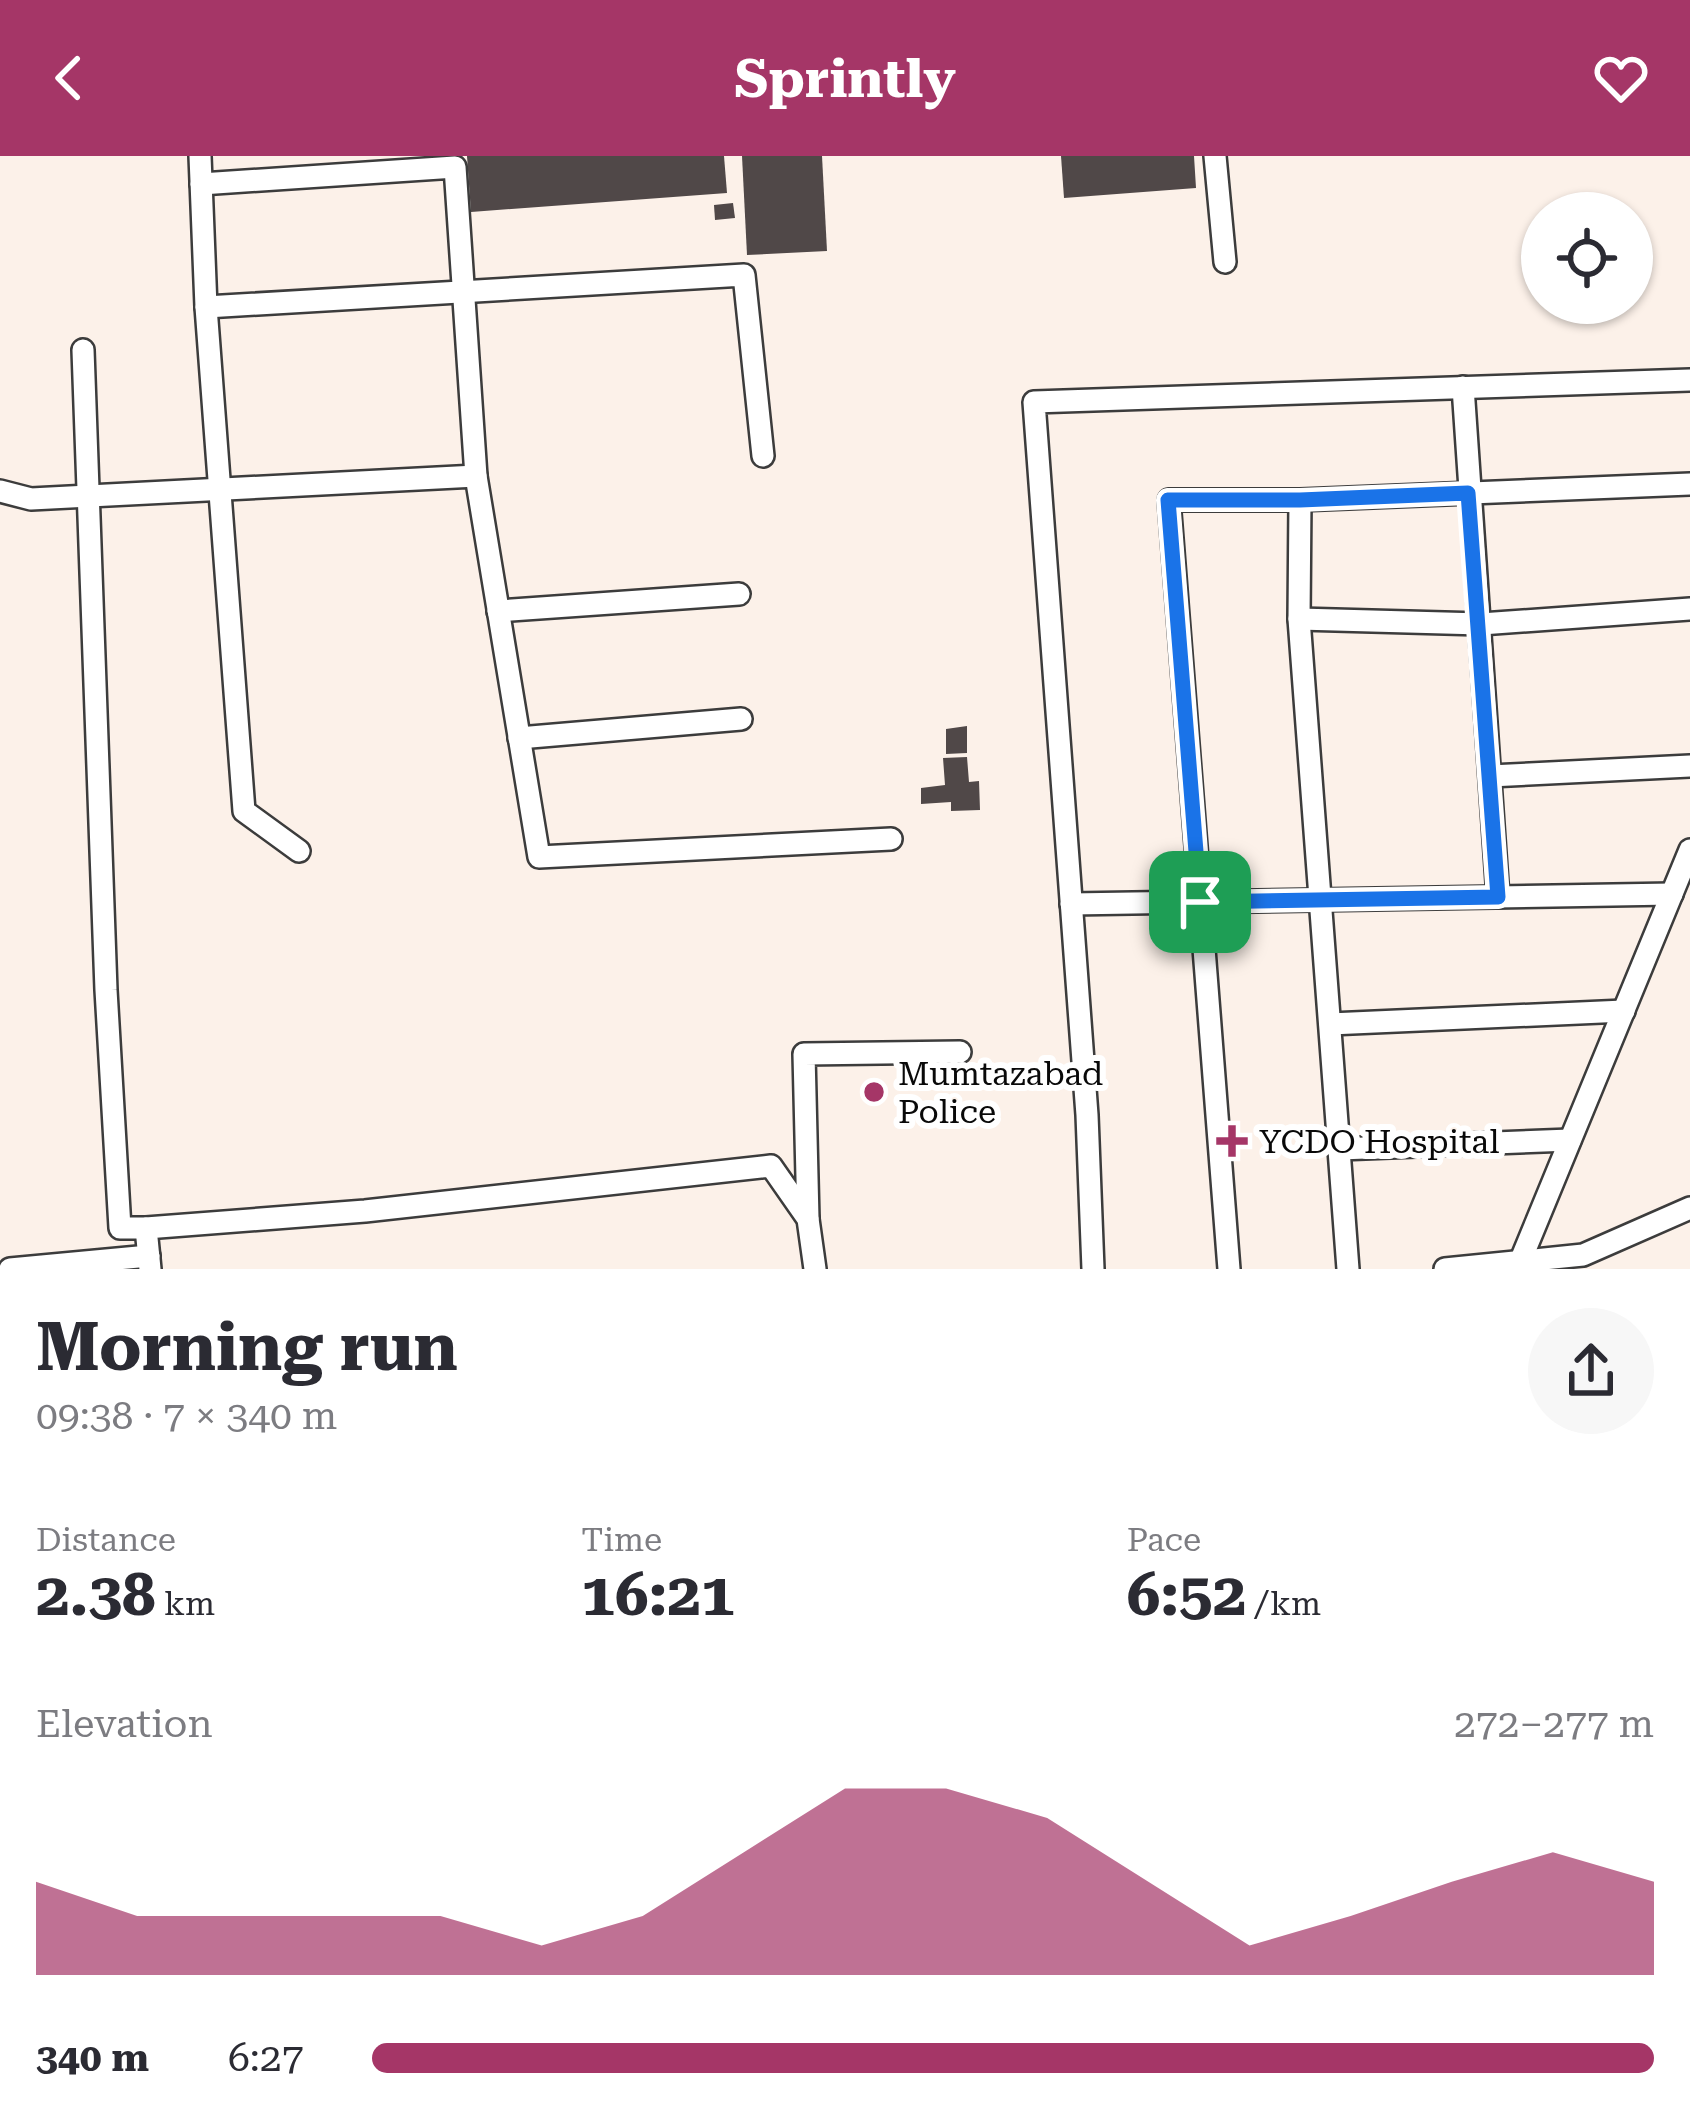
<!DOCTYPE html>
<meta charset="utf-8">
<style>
body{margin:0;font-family:"Roboto Serif",serif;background:#f7f7f7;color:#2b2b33;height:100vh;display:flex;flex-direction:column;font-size:45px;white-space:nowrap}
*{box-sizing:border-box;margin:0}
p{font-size:39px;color:#7c7c81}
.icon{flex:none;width:66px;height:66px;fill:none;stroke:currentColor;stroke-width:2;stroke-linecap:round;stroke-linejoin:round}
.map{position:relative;height:1113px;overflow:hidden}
.side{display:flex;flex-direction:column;background:#fff;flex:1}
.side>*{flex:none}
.fabs{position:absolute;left:1521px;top:36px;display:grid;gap:24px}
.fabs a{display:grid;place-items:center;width:132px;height:132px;border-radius:50%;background:#fff;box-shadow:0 3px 9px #0004;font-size:60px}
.pin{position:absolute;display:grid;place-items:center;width:102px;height:102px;color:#fff;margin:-51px;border-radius:24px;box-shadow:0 6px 18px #0006}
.round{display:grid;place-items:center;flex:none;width:126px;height:126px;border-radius:63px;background:#f7f7f7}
.overview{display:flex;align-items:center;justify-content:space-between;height:204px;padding:0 36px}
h1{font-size:66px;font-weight:700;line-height:90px}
.stats{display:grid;grid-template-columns:repeat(3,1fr);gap:18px;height:204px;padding:12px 36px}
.stats div{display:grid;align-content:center}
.stats b{font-size:60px;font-weight:700}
.stats small{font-size:33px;font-weight:400}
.stats p{font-size:33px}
.chart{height:336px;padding:24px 36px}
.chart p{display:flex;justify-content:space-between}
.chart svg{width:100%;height:216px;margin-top:12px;fill:#a53667;opacity:.7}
ul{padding:0 36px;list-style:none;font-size:39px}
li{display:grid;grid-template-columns:192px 144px 1fr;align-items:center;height:90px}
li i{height:30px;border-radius:15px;background:#a53667}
header{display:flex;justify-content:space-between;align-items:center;height:156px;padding:0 36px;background:#a53667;color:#fff;font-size:54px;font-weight:700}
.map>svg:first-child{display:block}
.building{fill:#504848}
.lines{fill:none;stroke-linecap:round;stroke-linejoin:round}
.street-casing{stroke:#3c3c3c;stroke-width:26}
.street{stroke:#fff;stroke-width:21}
.route-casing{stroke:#fff;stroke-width:24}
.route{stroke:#1a73e8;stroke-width:15}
.poi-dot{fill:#a53667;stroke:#fff;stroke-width:4.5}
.labels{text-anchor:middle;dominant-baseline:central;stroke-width:12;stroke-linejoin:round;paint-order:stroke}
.poi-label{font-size:33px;fill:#090909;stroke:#fff;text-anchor:start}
</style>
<header><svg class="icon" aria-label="back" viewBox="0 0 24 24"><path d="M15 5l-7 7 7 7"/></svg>Sprintly<svg class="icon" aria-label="heart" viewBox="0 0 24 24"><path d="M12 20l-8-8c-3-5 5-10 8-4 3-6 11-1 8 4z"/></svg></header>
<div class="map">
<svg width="1690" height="1113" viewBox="0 0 1690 1113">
<rect width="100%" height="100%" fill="#fcf1e9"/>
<!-- building -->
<g class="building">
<path d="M467,0h257l3,37 -256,19z"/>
<path d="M742,0h80l5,95 -80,4z"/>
<path d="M1061,0h133l2,32 -132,10z"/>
<path d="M733,47l2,15 -20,2 -1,-15z"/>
<path d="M967,570v27l-21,1v-25z"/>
<path d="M967,601l2,25 10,-1 1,29 -29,1v-9l-30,2v-16l24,-3 -2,-27z"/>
</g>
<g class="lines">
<!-- street casing -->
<g class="street-casing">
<g id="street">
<path d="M200,0l6,151 38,504 55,40"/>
<path d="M1215,0l10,106"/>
<path d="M201,28l254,-17 21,309"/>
<path d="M206,151l538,-32 19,181"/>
<path d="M83,194l23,640 14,238h26"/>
<path d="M1463,231l35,510"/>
<path d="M0,335l31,8 445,-23 63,381 352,-18"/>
<path d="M1300,344l-1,119 49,650"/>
<path d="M498,455l241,-17"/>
<path d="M1299,463l182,5 209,-15"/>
<path d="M519,582l222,-19"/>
<path d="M1490,620l200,-10"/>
<path d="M1071,748l601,-10"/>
<path d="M1330,868l294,-13"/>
<path d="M1340,993l230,-9"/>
<path d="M808,1063l-4,-165 156,-2"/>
<path d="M1520,1106l170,-412"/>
<path d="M10,1113l139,-13"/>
<path d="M150,1113l-4,-41 219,-17 406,-45 37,53 7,50"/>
<path d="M1093,1113l-6,-154 -53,-713 656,-22"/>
<path d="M1229,1113l-60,-769h131l390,-16"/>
<path d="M1445,1113l138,-14 107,-47"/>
</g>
</g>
<!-- street -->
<use href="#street" class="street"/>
</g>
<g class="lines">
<!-- route casing -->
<g class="route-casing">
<path id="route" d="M1468,337l30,404 -298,5 -32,-402h132z"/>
</g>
<!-- route -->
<use href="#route" class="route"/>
</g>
<!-- markers -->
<g class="poi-dot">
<circle cx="874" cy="936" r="12"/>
<path d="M1226 967h12v12h12v12h-12v12h-12v-12h-12v-12h12z"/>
</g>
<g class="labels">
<!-- poi labels -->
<g class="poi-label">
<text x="898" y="917">Mumtazabad<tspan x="898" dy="38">Police</tspan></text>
<text x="1259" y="985">YCDO Hospital</text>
</g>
</g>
</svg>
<div class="fabs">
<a><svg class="icon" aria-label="locate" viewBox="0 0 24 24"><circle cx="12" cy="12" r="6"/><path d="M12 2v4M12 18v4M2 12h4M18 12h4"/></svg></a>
</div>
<div class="pin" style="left:1200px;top:746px;background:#1e9e55"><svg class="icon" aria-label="arrive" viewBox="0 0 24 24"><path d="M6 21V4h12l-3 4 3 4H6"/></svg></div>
</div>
<section class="side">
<div class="overview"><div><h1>Morning run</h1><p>09:38 · 7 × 340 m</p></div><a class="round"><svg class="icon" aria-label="share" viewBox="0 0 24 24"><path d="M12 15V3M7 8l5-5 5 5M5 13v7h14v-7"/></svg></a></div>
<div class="stats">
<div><p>Distance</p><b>2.38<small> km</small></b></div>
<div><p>Time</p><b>16:21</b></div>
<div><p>Pace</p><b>6:52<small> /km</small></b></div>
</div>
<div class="chart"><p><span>Elevation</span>272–277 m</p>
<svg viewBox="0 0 160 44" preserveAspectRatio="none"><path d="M0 44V25L10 32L20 32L30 32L40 32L50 38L60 32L70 19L80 6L90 6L100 12L110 25L120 38L130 32L140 25L150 19L160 25V44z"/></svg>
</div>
<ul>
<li><b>340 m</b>6:27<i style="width:100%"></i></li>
</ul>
</section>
